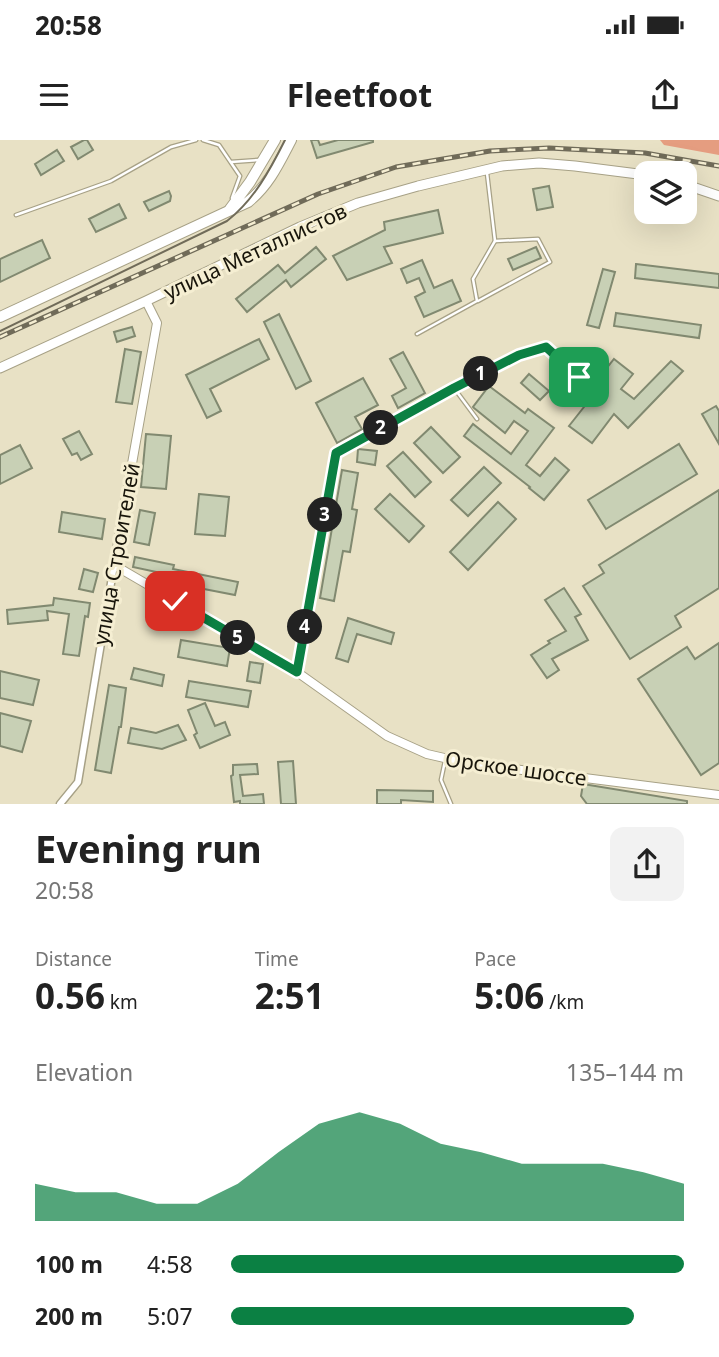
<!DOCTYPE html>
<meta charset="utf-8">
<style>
body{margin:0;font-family:"Noto Sans",sans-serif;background:#f2f2f2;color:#222;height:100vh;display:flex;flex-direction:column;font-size:26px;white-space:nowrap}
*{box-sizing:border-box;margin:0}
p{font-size:23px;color:#767676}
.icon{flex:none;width:38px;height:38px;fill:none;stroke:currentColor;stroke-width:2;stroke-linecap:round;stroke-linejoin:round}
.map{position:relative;height:664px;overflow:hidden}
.side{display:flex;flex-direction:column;background:#fff;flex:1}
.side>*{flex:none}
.controls{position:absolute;left:634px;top:21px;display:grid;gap:14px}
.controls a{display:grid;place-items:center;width:63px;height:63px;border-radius:14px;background:#fff;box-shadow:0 7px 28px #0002;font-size:35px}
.pin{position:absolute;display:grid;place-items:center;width:60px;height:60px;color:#fff;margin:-30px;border-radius:14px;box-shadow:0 4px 10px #0006}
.km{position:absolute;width:35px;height:35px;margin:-18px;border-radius:50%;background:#222;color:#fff;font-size:19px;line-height:35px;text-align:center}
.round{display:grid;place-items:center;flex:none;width:74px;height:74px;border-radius:14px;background:#f2f2f2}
.headline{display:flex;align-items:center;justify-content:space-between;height:119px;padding:0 35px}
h1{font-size:38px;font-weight:700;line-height:52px}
.metrics{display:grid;grid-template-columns:repeat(3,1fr);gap:10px;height:119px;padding:7px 35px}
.metrics div{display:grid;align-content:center}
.metrics b{font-size:35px;font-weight:700}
.metrics small{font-size:19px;font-weight:400}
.metrics p{font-size:19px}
.chart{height:196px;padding:14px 35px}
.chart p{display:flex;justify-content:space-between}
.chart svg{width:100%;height:126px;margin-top:7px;fill:#0b8043;opacity:.7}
ul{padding:0 35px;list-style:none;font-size:23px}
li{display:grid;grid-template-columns:112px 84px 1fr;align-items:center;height:52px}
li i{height:18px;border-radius:9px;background:#0b8043}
.status{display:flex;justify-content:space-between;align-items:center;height:49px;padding:0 35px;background:#fff;direction:ltr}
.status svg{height:19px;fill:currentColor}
header{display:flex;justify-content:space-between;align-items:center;height:91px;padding:0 35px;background:#fff;font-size:32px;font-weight:700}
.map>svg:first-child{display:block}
.forest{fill:#e59d80}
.building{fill:#c8d0b5;stroke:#818970;stroke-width:2}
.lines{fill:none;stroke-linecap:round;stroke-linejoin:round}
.service-casing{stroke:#a7a186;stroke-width:5}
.minor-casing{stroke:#a7a186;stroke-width:9}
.tertiary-casing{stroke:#a7a186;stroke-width:10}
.secondary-casing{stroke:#a7a186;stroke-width:11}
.primary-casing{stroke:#a7a186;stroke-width:12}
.service{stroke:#fff;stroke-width:2.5}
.minor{stroke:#fff;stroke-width:6}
.tertiary{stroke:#fff;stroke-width:8}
.secondary{stroke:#fff;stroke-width:9}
.primary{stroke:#fff;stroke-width:10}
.tram{stroke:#706b59;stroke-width:2}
.rail-casing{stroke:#706b59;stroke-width:5}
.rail{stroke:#f5eed2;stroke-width:2.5;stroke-dasharray:8;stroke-linecap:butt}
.route-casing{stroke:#fff;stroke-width:14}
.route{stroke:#0b8043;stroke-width:9}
.labels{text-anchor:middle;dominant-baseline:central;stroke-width:6;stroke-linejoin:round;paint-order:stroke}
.street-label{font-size:21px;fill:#18150b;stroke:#f5eed2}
</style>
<div class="status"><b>20:58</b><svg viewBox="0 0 49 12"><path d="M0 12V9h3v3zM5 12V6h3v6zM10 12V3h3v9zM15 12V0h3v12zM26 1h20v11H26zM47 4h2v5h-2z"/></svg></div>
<header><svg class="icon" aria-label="menu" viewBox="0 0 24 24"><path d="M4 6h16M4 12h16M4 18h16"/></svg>Fleetfoot<svg class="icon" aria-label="share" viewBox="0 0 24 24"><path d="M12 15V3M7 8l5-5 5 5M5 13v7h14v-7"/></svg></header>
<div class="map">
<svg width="719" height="664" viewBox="0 0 719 664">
<rect width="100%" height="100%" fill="#e8e1c5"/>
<!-- forest -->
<path class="forest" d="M660,0h59v15l-55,-10z"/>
<!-- building -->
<g class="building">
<path d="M84,0h3l6,10 -15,9 -7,-12z"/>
<path d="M311,0h7l2,5 18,-5h35v2l-56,16z"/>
<path d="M57,10l7,11 -23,14 -6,-11z"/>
<path d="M549,46l4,21 -16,3 -4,-21z"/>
<path d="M169,51l2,5 -1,5 -21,10 -5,-9z"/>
<path d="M119,64l7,14 -30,14 -7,-13z"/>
<path d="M438,70l5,23 -59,14 8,16 -45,17 -14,-24 52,-26 -1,-8z"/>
<path d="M42,100l8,18 -50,24v-23z"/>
<path d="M316,107l10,12 -35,28 -5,-7 -39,32 -11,-13 42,-34 7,8z"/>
<path d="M536,107l5,11 -28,12 -5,-11z"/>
<path d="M422,120l12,28 18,-8 9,21 -37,16 -9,-20 10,-5 -6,-14 -12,5 -6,-14z"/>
<path d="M636,124l83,10v14l-84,-10z"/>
<path d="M603,129l12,3 -16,56 -12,-3z"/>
<path d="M616,173l85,12 -2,13 -85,-12z"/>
<path d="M279,174l32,67 -15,8 -32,-67z"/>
<path d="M132,187l3,9 -18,6 -3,-10z"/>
<path d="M259,199l10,20 -59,30 11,22 -14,7 -21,-43z"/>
<path d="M125,209l16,3 -9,52 -16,-2z"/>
<path d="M403,212l22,41 -27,15 -6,-12 14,-8 -16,-29z"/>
<path d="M614,219l19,15 -12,15 13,10 37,-38 12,10 -55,57 -14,-14 -22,29 -23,-17 26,-33 -5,-4z"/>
<path d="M529,234l20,17 -9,9 -19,-17z"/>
<path d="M363,238l15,27 -23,12 7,12 -25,14 -21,-40z"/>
<path d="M489,246l36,27 3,-4 26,19 -28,37 14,11 15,-18 14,12 -25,30 -15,-12 1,-1 -66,-51 9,-12 38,30 17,-23 -14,-10 -9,12 -31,-25 -1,-1z"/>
<path d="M716,266l3,5v33l-17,-30z"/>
<path d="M431,287l29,30 -17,16 -29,-30z"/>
<path d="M79,291l13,23 -11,6 -4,-7 -5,2 -9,-16z"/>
<path d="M146,294l25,2 -5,53 -25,-2z"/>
<path d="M679,304l18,30 -91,55 -18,-29z"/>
<path d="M20,305l12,23 -32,16v-29z"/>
<path d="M358,309l19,2 -2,14 -18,-3z"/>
<path d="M403,312l28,30 -16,15 -28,-31z"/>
<path d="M484,327l17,16 -33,33 -17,-16z"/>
<path d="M342,330l16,3 -6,36 5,1 -7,42 -7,-1 -9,50 -14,-3z"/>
<path d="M719,350v98l-44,28 6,11 -51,32 -47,-73 21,-13 -5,-8z"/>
<path d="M199,354l30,3 -4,39 -30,-2z"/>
<path d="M390,354l34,32 -15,16 -34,-33z"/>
<path d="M498,362l18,17 -48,51 -18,-18z"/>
<path d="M140,370l15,3 -6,32 -15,-3z"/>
<path d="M62,372l43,7 -3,20 -43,-7z"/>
<path d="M135,417l39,8 -1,4 65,13 -3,13 -62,-12 2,-7 -42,-9z"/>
<path d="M84,429l14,4 -5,19 -14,-3z"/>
<path d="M564,448l17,26 -6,3 13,23 -36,19 7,11 -12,8 -16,-23 19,-12 -2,-2 18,-10 -21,-31z"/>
<path d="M54,458l36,5 -2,14 -3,-1 -6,40 -16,-2 6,-40 -22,-3 1,9 -40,4 -1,-14 46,-5z"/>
<path d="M348,478l46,15 -3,11 -34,-10 -9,28 -12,-4z"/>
<path d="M181,500l49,8 -3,18 -49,-9z"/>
<path d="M719,503v120l-18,12 -63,-96 49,-32 8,12z"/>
<path d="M250,522l13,2 -3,19 -13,-2z"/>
<path d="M134,528l30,7 -2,11 -31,-7z"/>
<path d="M0,531l39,9 -6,25 -33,-7z"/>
<path d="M189,541l62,10 -3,16 -62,-10z"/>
<path d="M109,545l17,3 -5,39h-2l-8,46 -16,-3z"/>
<path d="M205,563l10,23 10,-4 5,13 -30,13 -6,-13 3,-2 -9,-23z"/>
<path d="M0,573l31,8 -9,31 -22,-6z"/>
<path d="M178,585l8,15 -24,9 -34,-6 3,-15 25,5z"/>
<path d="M293,621l3,43h-15l-3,-42z"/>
<path d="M257,624l1,10 -18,1 3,21 20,-2 1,10h-24v-3l-6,1 -3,-26 2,-1v-10z"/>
<path d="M583,644l104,17v3h-100l-6,-8z"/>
<path d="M377,650l56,1v11l-32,-2v4h-24z"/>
</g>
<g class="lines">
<!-- service casing -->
<g class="service-casing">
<g id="service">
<path d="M203,0l16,5 21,31 -8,22"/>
<path d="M231,22l28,-2"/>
<path d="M16,75l95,-34 60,-34 25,-7"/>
<path d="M478,161l72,-39 -12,-23 -43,2"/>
<path d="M417,194l60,-33 -4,-22 22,-38 -8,-68"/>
<path d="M454,248l23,31"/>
<path d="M298,529l38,-216 118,-65 64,-33 28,-8 33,30"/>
<path d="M445,621l-4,19 10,24"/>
</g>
</g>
<!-- minor casing -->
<g class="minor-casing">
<path id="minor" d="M60,664l18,-22 36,-217"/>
</g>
<!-- tertiary casing -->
<g class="tertiary-casing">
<path id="tertiary" d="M146,161l11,22 -43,242 183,107 90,64 40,18 39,9 253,32"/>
</g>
<!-- secondary casing -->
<g class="secondary-casing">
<g id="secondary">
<path d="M684,44l35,12"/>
<path d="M0,228l146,-67 154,-74 58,-24 60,-17 84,-20 37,-3 36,3 71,9"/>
</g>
</g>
<!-- primary casing -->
<g class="primary-casing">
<g id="primary">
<path d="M230,69l20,-27 25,-42"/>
<path d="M0,177l248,-115c21,-17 31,-39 43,-62"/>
</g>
</g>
<!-- service -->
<use href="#service" class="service"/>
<!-- minor -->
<use href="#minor" class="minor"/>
<!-- tertiary -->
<use href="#tertiary" class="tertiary"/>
<!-- secondary -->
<use href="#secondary" class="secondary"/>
<!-- primary -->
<use href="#primary" class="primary"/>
<!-- tram -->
<path class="tram" d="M0,191l227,-110c27,-21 43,-51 58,-81"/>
<!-- rail casing -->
<g class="rail-casing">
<path id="rail" d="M0,197l318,-143 78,-27 94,-16 59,-3 96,5 74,13"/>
</g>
<!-- rail -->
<use href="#rail" class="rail"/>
</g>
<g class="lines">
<!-- route casing -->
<g class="route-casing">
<path id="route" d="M175,461l122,71 39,-219 118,-65 65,-33 27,-8 33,30"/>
</g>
<!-- route -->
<use href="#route" class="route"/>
</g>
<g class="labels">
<!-- street labels -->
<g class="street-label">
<text transform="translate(255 111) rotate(-25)">улица Металлистов</text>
<text transform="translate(116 414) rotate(-80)">улица Строителей</text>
<text transform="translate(516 628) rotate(8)">Орское шоссе</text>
</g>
</g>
</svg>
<div class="controls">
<a><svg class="icon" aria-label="layers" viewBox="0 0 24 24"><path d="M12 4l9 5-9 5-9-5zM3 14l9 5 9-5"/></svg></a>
</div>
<div class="pin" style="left:579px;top:237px;background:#1e9e55"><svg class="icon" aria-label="arrive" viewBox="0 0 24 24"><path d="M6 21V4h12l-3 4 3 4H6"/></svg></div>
<div class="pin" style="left:175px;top:461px;background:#d93025"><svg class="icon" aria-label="check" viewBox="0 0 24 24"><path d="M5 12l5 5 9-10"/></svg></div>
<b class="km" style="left:481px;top:234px">1</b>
<b class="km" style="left:381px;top:288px">2</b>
<b class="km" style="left:325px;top:375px">3</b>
<b class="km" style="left:305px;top:487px">4</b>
<b class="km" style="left:238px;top:498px">5</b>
</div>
<section class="side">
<div class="headline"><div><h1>Evening run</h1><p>20:58</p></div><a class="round"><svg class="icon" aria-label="share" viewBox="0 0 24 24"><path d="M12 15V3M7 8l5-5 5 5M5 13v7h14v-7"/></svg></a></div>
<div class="metrics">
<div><p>Distance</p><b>0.56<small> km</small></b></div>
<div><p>Time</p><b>2:51</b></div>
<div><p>Pace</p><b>5:06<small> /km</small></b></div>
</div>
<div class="chart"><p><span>Elevation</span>135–144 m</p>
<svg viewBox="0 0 160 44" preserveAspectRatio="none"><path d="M0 44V31L10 34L20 34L30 38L40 38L50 31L60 20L70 10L80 6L90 10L100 17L110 20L120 24L130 24L140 24L150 27L160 31V44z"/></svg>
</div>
<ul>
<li><b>100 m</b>4:58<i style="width:100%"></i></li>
<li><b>200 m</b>5:07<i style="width:89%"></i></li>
</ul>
</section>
